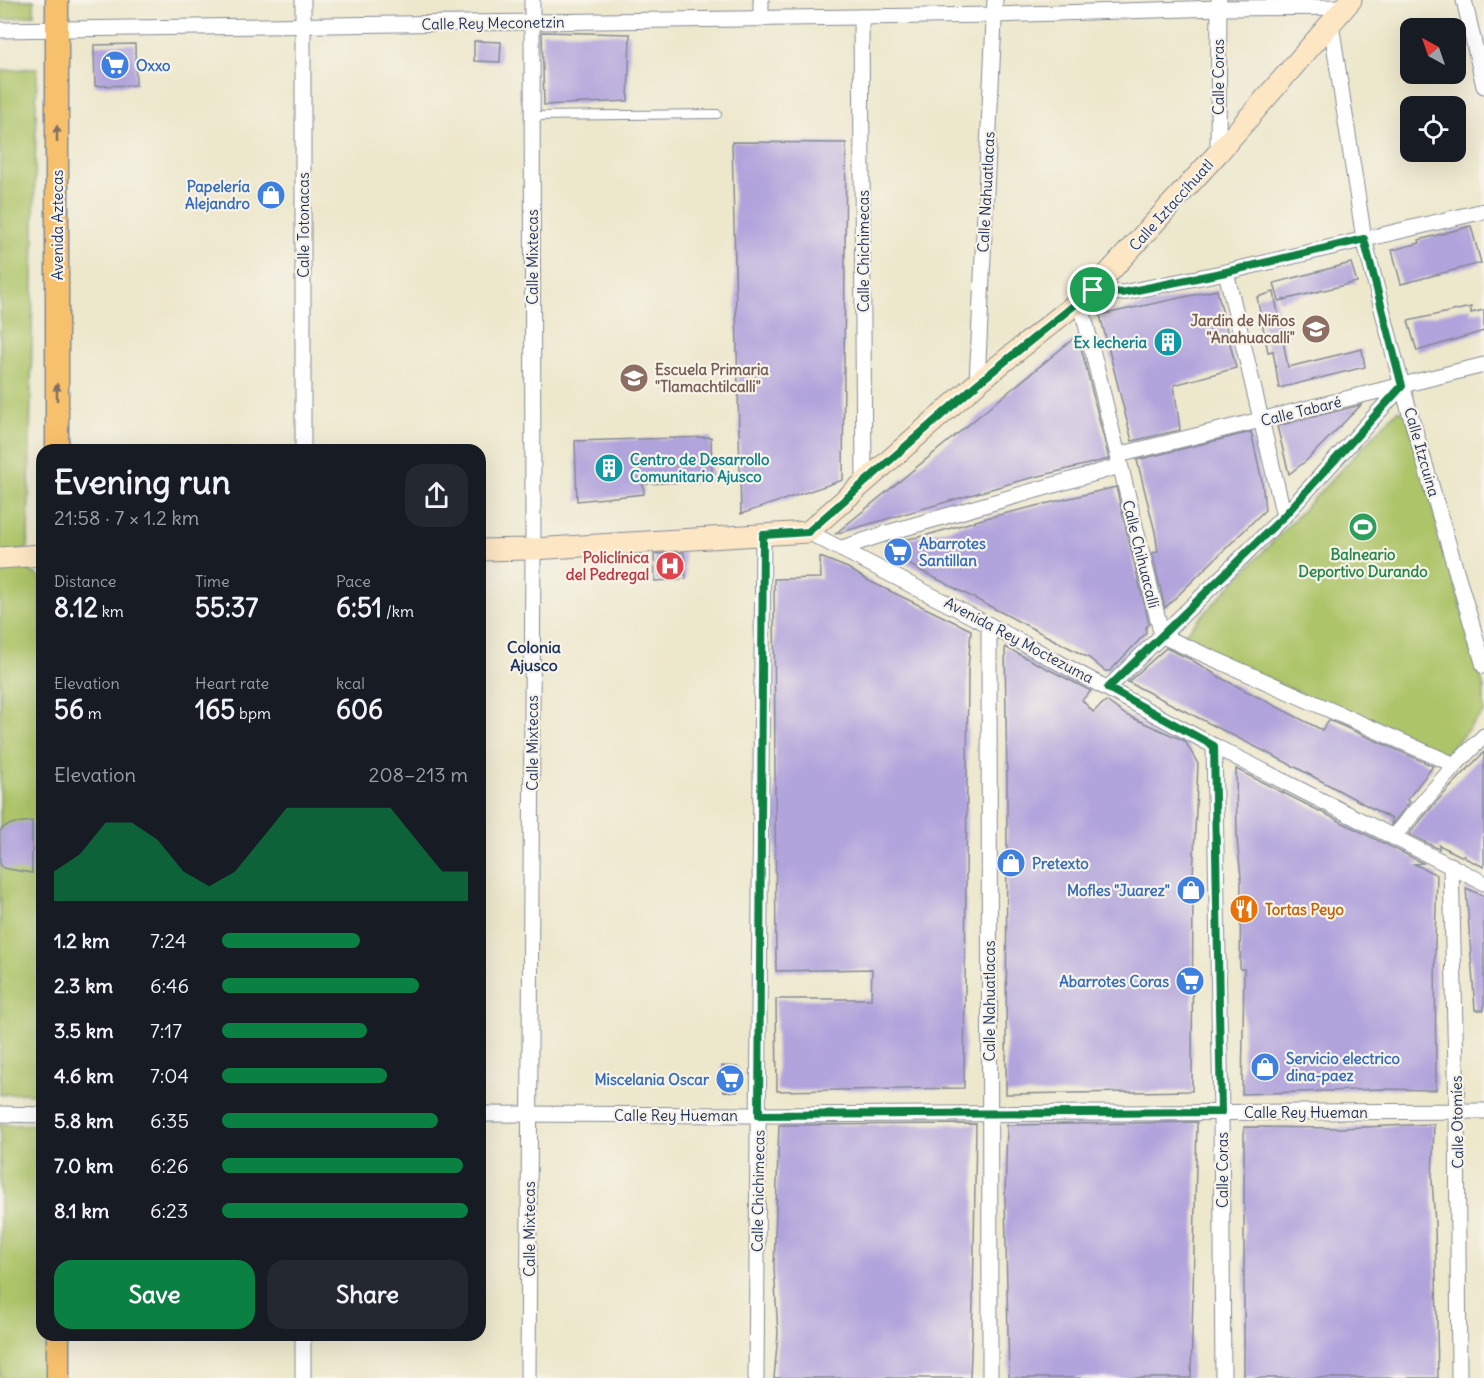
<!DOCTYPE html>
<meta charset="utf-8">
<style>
body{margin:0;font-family:Delius,sans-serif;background:#242831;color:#f1f3f6;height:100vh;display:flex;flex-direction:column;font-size:22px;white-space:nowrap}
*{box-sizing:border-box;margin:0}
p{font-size:20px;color:#9ea1a6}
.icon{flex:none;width:33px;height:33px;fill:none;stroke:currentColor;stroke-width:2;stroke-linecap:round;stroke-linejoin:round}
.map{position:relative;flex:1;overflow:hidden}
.sheet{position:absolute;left:36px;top:444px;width:450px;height:897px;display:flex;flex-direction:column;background:#171b24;border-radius:18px;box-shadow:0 6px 24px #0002}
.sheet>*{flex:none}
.needle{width:39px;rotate:320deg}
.fabs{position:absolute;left:1400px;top:18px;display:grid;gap:12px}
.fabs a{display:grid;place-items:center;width:66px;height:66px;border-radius:12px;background:#171b24;box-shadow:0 6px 24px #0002;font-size:30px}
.pin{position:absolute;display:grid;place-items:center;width:51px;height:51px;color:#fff;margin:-26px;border:3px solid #fff;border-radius:50%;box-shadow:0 2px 6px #0007}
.round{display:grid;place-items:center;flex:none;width:63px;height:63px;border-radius:18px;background:#242831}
.overview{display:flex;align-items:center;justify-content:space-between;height:102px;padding:0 18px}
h1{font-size:33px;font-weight:700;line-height:45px}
.figures{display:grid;grid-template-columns:repeat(3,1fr);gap:9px;height:102px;padding:6px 18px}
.figures div{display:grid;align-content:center}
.figures b{font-size:26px;font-weight:700}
.figures small{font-size:16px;font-weight:400}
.figures p{font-size:16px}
.chart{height:168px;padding:12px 18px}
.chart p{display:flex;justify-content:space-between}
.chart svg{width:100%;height:108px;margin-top:6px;fill:#0b8043;opacity:.7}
.cta{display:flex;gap:12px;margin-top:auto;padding:12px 18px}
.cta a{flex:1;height:69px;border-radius:18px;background:#0b8043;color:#fff;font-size:24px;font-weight:700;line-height:69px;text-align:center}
.cta a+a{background:#242831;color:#f1f3f6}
ul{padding:0 18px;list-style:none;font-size:20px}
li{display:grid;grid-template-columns:96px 72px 1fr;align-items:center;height:45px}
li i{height:15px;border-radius:8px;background:#0b8043}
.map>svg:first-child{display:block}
.green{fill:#adc469;stroke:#647a64;stroke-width:1.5}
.building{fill:#b1a3dc}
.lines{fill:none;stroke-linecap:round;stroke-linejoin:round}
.lane-casing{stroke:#848b95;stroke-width:10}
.street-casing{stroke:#848b95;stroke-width:17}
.secondary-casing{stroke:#848b95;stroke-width:23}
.primary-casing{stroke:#848b95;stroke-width:25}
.lane{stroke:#fff;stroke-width:8}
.street{stroke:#fff;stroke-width:15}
.secondary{stroke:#fce6c4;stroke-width:21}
.primary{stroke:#f7c06c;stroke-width:22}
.oneway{fill:#7e7064}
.route-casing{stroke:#fff;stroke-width:12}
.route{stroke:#0b8043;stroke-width:8}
.labels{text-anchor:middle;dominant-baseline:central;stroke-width:4.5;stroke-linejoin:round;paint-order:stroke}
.street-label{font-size:15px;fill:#1b2f5e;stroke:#f7f3e8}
.shop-label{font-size:15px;font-weight:bold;fill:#366cbe;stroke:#f7f3e8;text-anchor:start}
.education-label{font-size:15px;font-weight:bold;fill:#785e54;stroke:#f7f3e8;text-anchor:end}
.culture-label{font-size:15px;font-weight:bold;fill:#0d838f;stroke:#f7f3e8;text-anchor:end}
.leisure-label{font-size:15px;font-weight:bold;fill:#27864d;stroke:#f7f3e8}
.health-label{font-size:15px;font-weight:bold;fill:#be3a42;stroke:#f7f3e8;text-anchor:end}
.food-label{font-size:15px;font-weight:bold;fill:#c56008;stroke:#f7f3e8;text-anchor:start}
.neighbourhood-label{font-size:16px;font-weight:bold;fill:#1b2f5e;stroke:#f7f3e8}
</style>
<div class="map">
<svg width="1484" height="1378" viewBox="0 0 1484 1378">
<rect width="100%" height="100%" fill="#f7f3e8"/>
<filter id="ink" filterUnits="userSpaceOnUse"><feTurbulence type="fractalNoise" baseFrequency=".0167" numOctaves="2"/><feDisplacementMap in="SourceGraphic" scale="12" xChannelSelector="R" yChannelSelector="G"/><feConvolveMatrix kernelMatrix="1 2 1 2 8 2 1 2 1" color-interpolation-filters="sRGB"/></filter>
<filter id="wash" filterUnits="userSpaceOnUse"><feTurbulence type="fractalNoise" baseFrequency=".008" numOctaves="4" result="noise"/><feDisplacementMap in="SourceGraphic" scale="24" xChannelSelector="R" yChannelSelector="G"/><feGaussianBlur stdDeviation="1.35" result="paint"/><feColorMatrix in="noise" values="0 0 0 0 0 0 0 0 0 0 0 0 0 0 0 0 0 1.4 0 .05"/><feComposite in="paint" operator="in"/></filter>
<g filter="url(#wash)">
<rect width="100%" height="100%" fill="#ede7cc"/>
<!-- green -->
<g class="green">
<path d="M0,0h34v15l-34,5z"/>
<path d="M37,68l-9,480 -28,8v-485z"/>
<path d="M1397,411h5l5,3 77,274v24l-42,46 -262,-119z"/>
<path d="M13,559l28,19 1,517 -21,-2 -21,2v-524z"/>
<path d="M0,1124l17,1 25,-1v211h5l-1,43h-46z"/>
</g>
<g id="blocks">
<!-- building -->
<g class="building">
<path d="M542,32l88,2 -2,67 -84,4z"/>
<path d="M474,41l27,1 -1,20 -26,-1z"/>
<path d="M135,44l1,41 -41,1 -1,-41z"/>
<path d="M732,142l114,1 -3,337 -102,34z"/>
<path d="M1471,226l10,37 -80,21 -9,-34 28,-7 -1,-3z"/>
<path d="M1351,263l6,19 -78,19 -5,-18z"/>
<path d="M1217,290l19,78 -62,17 6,45 -48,11 -32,-126z"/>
<path d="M1274,292l14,75 74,-18 3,18 -86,21 -6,-37 -5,1 -11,-55z"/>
<path d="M1471,307v6l13,-3v21l-67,20 -9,-30z"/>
<path d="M1078,335l31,124 -90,22 -184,53z"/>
<path d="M1361,405l-54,55 -18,14 -12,-48z"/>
<path d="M1251,432l11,49 3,29 -100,98 -13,-55 6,-1 -3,-20 -18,-72z"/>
<path d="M711,437l1,44 -69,3 1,10 -67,7 -2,-60z"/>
<path d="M1116,487l33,137 -3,3v6l-36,38h-5l-16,-13 -200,-104 -2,-11 3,-1 34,-6 62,-18z"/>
<path d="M684,552l2,27 -31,2 -1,-27z"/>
<path d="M820,557l28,11 19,12 104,50 -3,40 -4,418 -187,3 -1,-92h95l1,-30 -96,2 -2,-392 47,-1z"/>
<path d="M1005,647l86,44 -9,9 11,12 13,-11 20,14 59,26 13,23 -5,113 -1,214 -186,3 1,-308z"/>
<path d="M1166,648l24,11 33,20 99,51 7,-10 104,46 -26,34 3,2 -19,23 1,-6 -93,-50 -171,-87z"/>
<path d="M1484,752v115l-19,-9v-2h-4l-22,-11v4l-30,-15 28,-33z"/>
<path d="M1236,769l187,94 -9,1 23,11 -2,67 1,148 -54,-1 -140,5 2,-125h-4l1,-92 -4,-38z"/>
<path d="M32,821v52l-29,-5 -3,-4v-33l4,-4 11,-4z"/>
<path d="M1466,888l18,8v114h-9z"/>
<path d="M722,1066l16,1 -1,25 -14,-1z"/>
<path d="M1197,1122l-6,256h-182l-4,-179 2,-74z"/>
<path d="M976,1124l-3,181 -3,73h-196l4,-44 -4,-66 5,-143z"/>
<path d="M1434,1124l-2,57 3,42 3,155h-194v-251l97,1z"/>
</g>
</g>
</g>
<g filter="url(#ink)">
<use href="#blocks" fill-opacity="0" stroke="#848b95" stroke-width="1.5"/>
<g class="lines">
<!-- lane casing -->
<g class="lane-casing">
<path id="lane" d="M532,116l185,-2"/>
</g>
<!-- street casing -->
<g class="street-casing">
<g id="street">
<path d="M303,0v450"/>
<path d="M1464,0l20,86"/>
<path d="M861,17l3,467"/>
<path d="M761,19v-19"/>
<path d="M1331,24l33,215 38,147 82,280"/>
<path d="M0,30l995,-15 224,-7 127,-1"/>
<path d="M1218,153l1,-153"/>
<path d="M1226,272l58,244"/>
<path d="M1093,290l29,3 104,-21 258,-61"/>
<path d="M1080,300l82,336 293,129"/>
<path d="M977,383l18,-383"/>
<path d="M1118,455l366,-90"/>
<path d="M808,532l181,93 225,121 270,137"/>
<path d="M842,548l45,-15 233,-67"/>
<path d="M989,625l1,753"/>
<path d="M1108,688l176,-172 118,-130"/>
<path d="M1214,746l7,366 2,266"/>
<path d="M1393,837l62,-72 29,-29"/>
<path d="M1451,865l6,245 2,268"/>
<path d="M0,1114l42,1"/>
<path d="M480,1114l279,1 725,-4"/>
<path d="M303,1378v-43"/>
<path d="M528,1378l5,-829 -1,-549"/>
<path d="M756,1378l7,-843"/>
</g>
</g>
<!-- secondary casing -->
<g class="secondary-casing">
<g id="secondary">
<path d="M480,550l53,-1 275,-17 169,-149 116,-93 125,-137 133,-153"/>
<path d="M0,558l42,-3"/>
</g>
</g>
<!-- primary casing -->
<g class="primary-casing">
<g id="primary">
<path d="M57,0v450"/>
<path d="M58,1378v-43"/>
</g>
</g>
<!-- lane -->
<use href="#lane" class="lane"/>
<!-- street -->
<use href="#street" class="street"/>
<!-- secondary -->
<use href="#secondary" class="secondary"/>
<!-- primary -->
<use href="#primary" class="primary"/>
</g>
<!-- one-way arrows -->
<defs><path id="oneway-solid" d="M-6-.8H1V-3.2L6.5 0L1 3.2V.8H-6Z" transform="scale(1.5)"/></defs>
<g class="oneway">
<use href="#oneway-solid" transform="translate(57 134) rotate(-90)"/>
<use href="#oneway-solid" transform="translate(57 392) rotate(-90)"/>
</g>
</g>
<g class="lines" filter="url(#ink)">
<!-- route casing -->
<g class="route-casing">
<path id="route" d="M1364,239l38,147 -118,130 -176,172 106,58 7,366 -462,3 4,-580 45,-3 169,-148 116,-94 29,3 104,-21z"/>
</g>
<!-- route -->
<use href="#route" class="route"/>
</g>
<!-- icons -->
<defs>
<g id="supermarket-disc" transform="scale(1.5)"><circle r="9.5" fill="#3f7fe0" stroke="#f7f3e8"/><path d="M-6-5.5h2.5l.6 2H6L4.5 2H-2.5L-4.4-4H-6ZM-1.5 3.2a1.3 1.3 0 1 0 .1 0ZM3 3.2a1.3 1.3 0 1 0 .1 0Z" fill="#fff"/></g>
<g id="shop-disc" transform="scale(1.5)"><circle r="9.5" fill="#3f7fe0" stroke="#f7f3e8"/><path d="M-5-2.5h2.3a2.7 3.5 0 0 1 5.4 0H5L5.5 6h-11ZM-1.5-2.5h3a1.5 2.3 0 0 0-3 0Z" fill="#fff"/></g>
<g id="school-disc" transform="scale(1.5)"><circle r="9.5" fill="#8d6e63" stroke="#f7f3e8"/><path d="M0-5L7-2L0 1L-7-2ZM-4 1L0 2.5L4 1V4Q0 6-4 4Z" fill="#fff"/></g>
<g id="building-disc" transform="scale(1.5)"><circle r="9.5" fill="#0f9aa8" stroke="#f7f3e8"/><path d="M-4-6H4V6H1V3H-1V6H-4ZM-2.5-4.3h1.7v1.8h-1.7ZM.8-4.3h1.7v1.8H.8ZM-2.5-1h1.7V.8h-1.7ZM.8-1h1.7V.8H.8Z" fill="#fff"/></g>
<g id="stadium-disc" transform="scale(1.5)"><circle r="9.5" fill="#2e9e5b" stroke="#f7f3e8"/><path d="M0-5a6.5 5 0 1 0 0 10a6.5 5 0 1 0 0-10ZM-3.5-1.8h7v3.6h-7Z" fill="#fff"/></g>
<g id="hospital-disc" transform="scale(1.5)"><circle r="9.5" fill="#e0444e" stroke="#f7f3e8"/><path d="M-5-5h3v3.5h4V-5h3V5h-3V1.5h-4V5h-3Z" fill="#fff"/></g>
<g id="restaurant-disc" transform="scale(1.5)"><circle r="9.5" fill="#e8710a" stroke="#f7f3e8"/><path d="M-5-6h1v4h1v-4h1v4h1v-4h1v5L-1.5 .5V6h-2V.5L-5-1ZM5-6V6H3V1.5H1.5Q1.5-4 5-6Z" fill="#fff"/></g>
</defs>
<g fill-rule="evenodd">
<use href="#supermarket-disc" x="115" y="65"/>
<use href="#shop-disc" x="271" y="195"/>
<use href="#school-disc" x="1316" y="329"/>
<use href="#building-disc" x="1168" y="342"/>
<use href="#school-disc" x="634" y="378"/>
<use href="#building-disc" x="609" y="468"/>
<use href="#stadium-disc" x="1363" y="527"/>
<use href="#supermarket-disc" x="898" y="552"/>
<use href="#hospital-disc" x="670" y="566"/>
<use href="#shop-disc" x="1011" y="863"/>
<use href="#shop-disc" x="1191" y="890"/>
<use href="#restaurant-disc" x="1244" y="909"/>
<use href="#supermarket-disc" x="1190" y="981"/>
<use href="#shop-disc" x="1265" y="1067"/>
<use href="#supermarket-disc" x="730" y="1079"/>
</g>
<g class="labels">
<!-- street labels -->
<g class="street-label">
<text transform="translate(493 23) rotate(-1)">Calle Rey Meconetzin</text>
<text transform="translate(1218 77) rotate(-90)">Calle Coras</text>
<text transform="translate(986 192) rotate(-87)">Calle Nahuatlacas</text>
<text transform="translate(1171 205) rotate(-48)">Calle Iztaccíhuatl</text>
<text transform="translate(57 225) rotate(-90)">Avenida Aztecas</text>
<text transform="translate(303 225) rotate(-90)">Calle Totonacas</text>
<text transform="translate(863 251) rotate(-90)">Calle Chichimecas</text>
<text transform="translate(532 257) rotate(-90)">Calle Mixtecas</text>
<text transform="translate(1301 411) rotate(-14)">Calle Tabaré</text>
<text transform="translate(1422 452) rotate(74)">Calle Itzcuina</text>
<text transform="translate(1141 554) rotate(76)">Calle Chihuacalli</text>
<text transform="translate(1019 640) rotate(28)">Avenida Rey Moctezuma</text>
<text transform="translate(532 743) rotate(-90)">Calle Mixtecas</text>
<text transform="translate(989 1001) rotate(-90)">Calle Nahuatlacas</text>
<text x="1306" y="1112">Calle Rey Hueman</text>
<text x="676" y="1115">Calle Rey Hueman</text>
<text transform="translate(1457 1122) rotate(-91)">Calle Otomíes</text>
<text transform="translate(1222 1170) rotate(-90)">Calle Coras</text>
<text transform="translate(758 1191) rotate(-89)">Calle Chichimecas</text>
<text transform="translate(529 1229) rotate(-90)">Calle Mixtecas</text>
</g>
<!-- shop labels -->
<g class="shop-label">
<text x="136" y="65">Oxxo</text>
<text x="250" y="186" text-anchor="end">Papelería<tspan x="250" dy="17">Alejandro</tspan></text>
<text x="919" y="543">Abarrotes<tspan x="919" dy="17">Santillan</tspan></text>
<text x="1032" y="863">Pretexto</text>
<text x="1170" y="890" text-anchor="end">Mofles "Juarez"</text>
<text x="1169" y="981" text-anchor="end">Abarrotes Coras</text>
<text x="1286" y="1058">Servicio electrico<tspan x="1286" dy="17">dina-paez</tspan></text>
<text x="709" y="1079" text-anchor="end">Miscelania Oscar</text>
</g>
<!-- education labels -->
<g class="education-label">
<text x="1295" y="320">Jardin de Niños<tspan x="1295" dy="17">"Anahuacalli"</tspan></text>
<text x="655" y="369" text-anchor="start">Escuela Primaria<tspan x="655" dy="17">"Tlamachtilcalli"</tspan></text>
</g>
<!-- culture labels -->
<g class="culture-label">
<text x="1147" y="342">Ex lecheria</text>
<text x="630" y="459" text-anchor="start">Centro de Desarrollo<tspan x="630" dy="17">Comunitario Ajusco</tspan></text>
</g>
<!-- leisure labels -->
<g class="leisure-label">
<text x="1363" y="554">Balneario<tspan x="1363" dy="17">Deportivo Durando</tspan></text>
</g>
<!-- health labels -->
<g class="health-label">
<text x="649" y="557">Policlínica<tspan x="649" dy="17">del Pedregal</tspan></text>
</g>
<!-- food labels -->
<g class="food-label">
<text x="1265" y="909">Tortas Peyo</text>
</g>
<!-- neighbourhood labels -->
<g class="neighbourhood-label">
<text x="534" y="647">Colonia<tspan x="534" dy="18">Ajusco</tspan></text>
</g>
</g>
</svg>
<div class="fabs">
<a><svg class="needle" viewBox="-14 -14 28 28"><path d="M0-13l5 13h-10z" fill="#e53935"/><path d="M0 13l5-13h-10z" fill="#9ea1a6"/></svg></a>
<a><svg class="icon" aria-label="locate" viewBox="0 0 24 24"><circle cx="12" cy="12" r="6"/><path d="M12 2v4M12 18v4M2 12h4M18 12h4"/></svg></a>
</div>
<div class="pin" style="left:1093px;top:290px;background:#1e9e55"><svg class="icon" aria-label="arrive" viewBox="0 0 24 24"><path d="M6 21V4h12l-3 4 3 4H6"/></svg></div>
<section class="sheet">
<div class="overview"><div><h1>Evening run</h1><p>21:58 · 7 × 1.2 km</p></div><a class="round"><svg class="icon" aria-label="share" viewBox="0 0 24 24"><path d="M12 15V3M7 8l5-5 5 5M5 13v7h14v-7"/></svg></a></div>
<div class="figures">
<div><p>Distance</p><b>8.12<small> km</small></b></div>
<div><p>Time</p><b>55:37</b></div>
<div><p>Pace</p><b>6:51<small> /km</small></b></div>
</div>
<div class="figures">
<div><p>Elevation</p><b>56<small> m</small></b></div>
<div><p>Heart rate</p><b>165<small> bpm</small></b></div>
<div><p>kcal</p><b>606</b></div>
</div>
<div class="chart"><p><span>Elevation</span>208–213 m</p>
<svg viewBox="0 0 160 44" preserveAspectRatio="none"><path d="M0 44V32L10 25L20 12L30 12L40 19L50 32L60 38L70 32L80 19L90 6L100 6L110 6L120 6L130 6L140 19L150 32L160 32V44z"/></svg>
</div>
<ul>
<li><b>1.2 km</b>7:24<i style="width:56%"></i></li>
<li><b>2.3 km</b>6:46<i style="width:80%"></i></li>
<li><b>3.5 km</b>7:17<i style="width:59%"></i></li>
<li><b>4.6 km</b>7:04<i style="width:67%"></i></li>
<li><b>5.8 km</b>6:35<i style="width:88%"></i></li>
<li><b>7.0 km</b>6:26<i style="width:98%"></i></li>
<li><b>8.1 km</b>6:23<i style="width:100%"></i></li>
</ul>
<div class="cta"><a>Save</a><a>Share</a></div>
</section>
</div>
